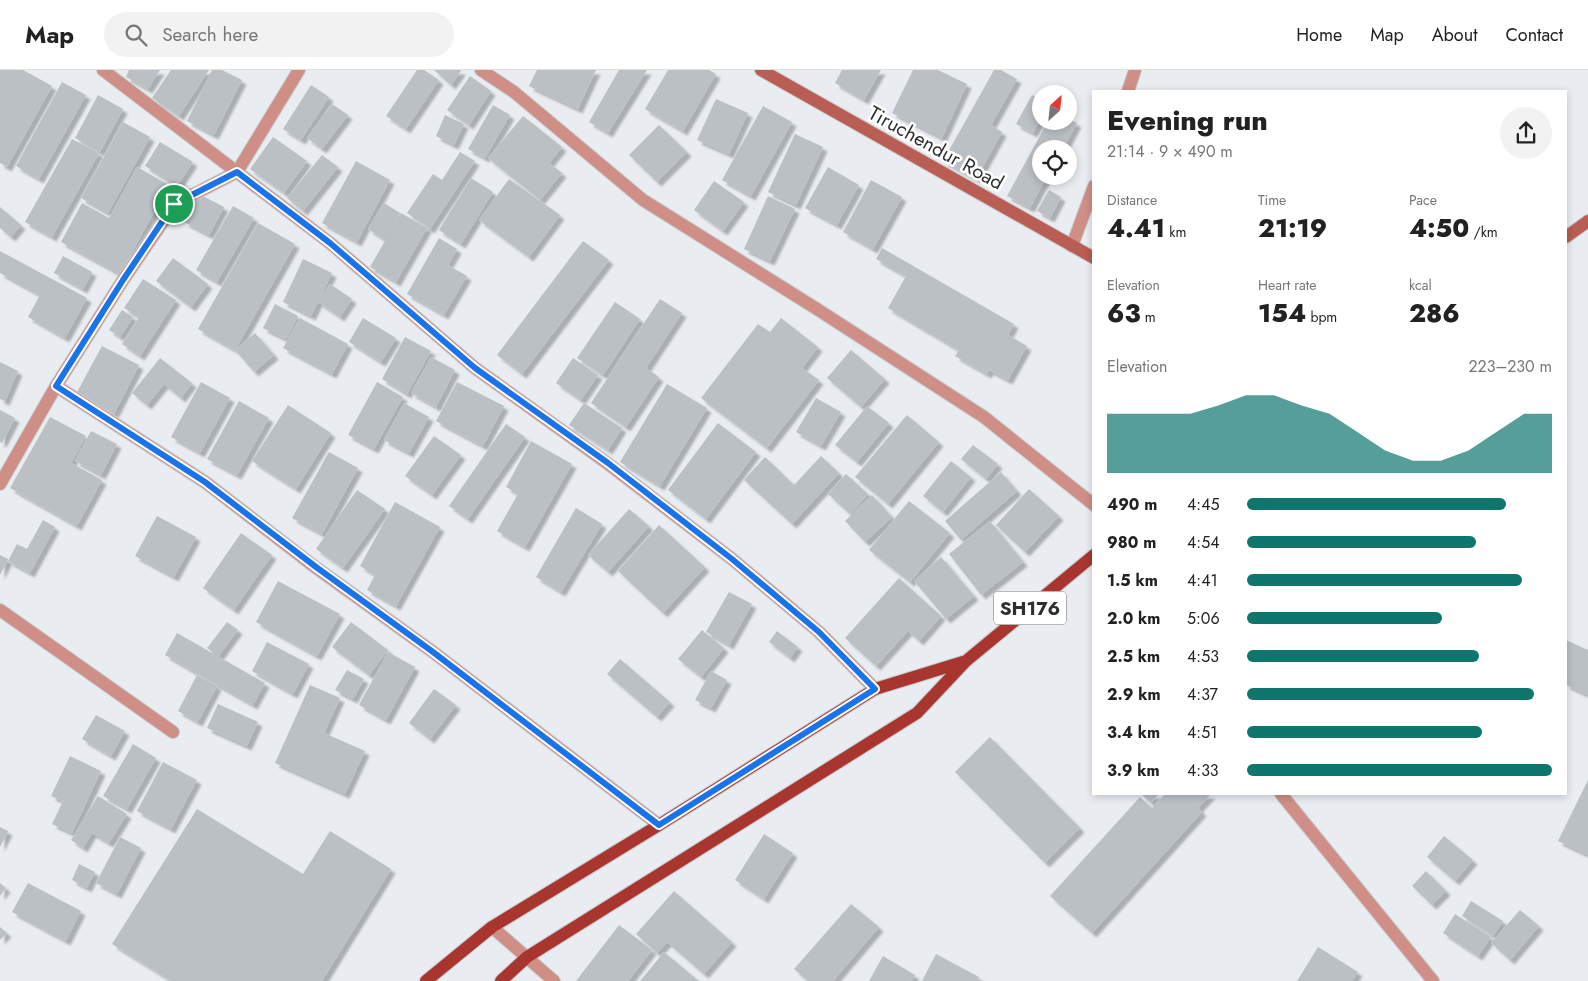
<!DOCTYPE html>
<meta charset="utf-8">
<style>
body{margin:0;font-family:Jost,sans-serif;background:#f2f2f2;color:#222;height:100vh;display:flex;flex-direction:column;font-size:19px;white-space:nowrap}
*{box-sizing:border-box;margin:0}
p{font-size:16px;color:#767676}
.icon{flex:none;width:28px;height:28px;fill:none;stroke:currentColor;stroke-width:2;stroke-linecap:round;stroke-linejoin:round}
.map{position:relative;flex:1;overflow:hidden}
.drawer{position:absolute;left:1092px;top:20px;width:475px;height:705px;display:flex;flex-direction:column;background:#fff;border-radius:0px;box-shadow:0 2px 8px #0003}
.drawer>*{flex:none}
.needle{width:32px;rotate:27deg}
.controls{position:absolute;left:1032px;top:15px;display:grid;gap:10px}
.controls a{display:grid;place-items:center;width:45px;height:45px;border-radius:50%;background:#fff;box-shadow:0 2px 8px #0003;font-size:25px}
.pin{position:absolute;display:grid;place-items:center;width:42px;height:42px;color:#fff;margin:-21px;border:2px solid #fff;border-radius:50%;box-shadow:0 1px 5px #0007}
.round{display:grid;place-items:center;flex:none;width:52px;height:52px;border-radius:26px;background:#f2f2f2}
.overview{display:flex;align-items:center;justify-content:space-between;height:85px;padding:0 15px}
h1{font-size:28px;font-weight:800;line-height:38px}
.metrics{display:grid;grid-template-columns:repeat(3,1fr);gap:8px;height:85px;padding:5px 15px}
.metrics div{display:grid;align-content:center}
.metrics b{font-size:25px;font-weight:800}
.metrics small{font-size:14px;font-weight:400}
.metrics p{font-size:14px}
.chart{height:140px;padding:10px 15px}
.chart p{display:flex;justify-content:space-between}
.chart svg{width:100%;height:90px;margin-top:5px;fill:#0f766e;opacity:.7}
ul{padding:0 15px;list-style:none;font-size:16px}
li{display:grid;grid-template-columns:80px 60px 1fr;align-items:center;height:38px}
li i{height:12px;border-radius:6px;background:#0f766e}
header{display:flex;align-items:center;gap:30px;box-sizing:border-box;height:70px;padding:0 25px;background:#fff;border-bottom:1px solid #e0e0e0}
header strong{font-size:24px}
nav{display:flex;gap:28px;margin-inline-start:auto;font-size:18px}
.search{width:350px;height:45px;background:#f2f2f2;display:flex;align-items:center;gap:12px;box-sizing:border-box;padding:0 18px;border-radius:28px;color:#767676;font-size:19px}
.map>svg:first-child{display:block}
.building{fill:#bbc0c4;filter:url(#shadow)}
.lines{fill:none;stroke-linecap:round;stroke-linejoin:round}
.minor-casing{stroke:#c7cbce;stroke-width:14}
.secondary-casing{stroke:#c7cbce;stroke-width:14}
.primary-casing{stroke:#c7cbce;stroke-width:14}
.minor{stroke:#cf8e86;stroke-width:12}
.secondary{stroke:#ba5d54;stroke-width:12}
.primary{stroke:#a9352f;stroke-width:12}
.route-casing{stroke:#fff;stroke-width:10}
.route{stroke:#1a73e8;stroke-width:6}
.labels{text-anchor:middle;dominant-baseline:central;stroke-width:5;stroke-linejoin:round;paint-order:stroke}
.shield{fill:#fff;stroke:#6c6d6e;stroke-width:1}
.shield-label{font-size:19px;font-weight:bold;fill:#2d2f30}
.street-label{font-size:20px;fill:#2d2f30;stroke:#fff}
</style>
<header>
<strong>Map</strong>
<div class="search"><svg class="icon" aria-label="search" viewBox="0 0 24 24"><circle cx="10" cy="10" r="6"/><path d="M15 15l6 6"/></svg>Search here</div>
<nav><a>Home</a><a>Map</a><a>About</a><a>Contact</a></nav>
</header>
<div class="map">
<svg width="1588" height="911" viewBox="0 0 1588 911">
<defs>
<filter id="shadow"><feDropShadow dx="4.5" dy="4.5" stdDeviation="1" flood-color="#0004"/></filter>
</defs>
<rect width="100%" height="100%" fill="#e9edf1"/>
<!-- building -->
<g class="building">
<path d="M0,0h23l29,16 -45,81 -7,-4z"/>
<path d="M129,0h31l-12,19 -22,-12z"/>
<path d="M171,0h38l-30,46 -27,-18z"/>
<path d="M212,0h10l20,10 -28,55 -27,-14z"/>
<path d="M417,0h7l15,10 -33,49 -20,-13z"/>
<path d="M434,0h26l1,1 -10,14z"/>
<path d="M537,0h59l-18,39 -49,-23z"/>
<path d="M619,0h28l-39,63 -19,-11z"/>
<path d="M668,0h41l7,4 -33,57 -38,-22z"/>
<path d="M842,0h39l-17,30 -29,-17z"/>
<path d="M913,0h25l29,14 -25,54 -50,-25z"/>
<path d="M994,0h7l16,9 -26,46 11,7 -26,47 -33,-18z"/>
<path d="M470,6l21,15 -22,34 -22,-15z"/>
<path d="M62,12l24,13 -47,84 -23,-13z"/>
<path d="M311,15l18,12 -28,43 -18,-11z"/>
<path d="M98,25l25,14 -23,43 -25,-14z"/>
<path d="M1032,25l9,5v18l-8,15 -17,-9z"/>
<path d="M716,29l32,14 -19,41 -32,-14z"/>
<path d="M332,34l16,11 -26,34 -15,-11z"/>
<path d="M493,35l17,10 -25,43 -17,-9z"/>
<path d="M763,36l29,16 -41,74 -29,-16z"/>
<path d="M445,45l19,9 -10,21 -18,-9z"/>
<path d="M523,46l39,31 -13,16 13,10 -22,27 -52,-42z"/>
<path d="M1069,49l8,4 -14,26h-22v27h6l-17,32 -23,-12 41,-75h21z"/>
<path d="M123,52l27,15 -42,76 -27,-15z"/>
<path d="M659,55l28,27 -30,30 -28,-27z"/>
<path d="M795,64l28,13 -27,58 -28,-13z"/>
<path d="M273,67l34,24 -23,32 -34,-24z"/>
<path d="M72,69l27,14 -47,84 -27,-15z"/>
<path d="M160,72l33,20 -16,24 -32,-20z"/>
<path d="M460,82l15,9 -45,68 -23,-16 26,-39 9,6z"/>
<path d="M322,85l16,12 -35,44 -16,-13z"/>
<path d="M356,91l34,19 -33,62 -35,-19z"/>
<path d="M137,97l32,18 -49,89 -59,-32 21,-39 27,15z"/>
<path d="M828,97l31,18 -22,40 -32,-17z"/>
<path d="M471,108l22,14 -32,52 -22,-14z"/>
<path d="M509,109l51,36 -31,42 -50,-37z"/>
<path d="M871,110l31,17 -29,52 -30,-17z"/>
<path d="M714,111l30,21 -21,29 -29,-21z"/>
<path d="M1049,120l12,7 -11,21 -13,-7z"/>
<path d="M199,124l25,13 -15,28 -25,-13z"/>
<path d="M768,126l27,13 -25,52 -26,-12z"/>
<path d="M384,133l16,10 -16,26 -16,-10z"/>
<path d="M233,136l21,12 -37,64 -21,-12z"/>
<path d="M0,137l21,18 -10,12 -11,-9z"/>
<path d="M401,143l26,15 -31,54 -26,-15z"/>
<path d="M258,153l37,21 -60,106 -37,-21z"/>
<path d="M439,168l18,11 -9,16 19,11 -23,39 -37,-21z"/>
<path d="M583,171l26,19 -87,114 -25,-19z"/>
<path d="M882,178l132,76 -6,11 19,11 -19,34 -19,-10 -2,4 -32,-18 4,-6 -71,-42 18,-32 -30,-17z"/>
<path d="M0,181l87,47 -22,40 -37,-21 12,-22 -40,-22z"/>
<path d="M63,186l29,16 -9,17 -29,-16z"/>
<path d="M173,188l35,26 -17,23 -35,-26z"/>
<path d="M303,189l29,14 -21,43 -28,-14z"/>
<path d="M143,209l33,21 -36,56 -18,-12 17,-27 -15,-9z"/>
<path d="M330,214l22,15 -12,18 -22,-15z"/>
<path d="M660,229l22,14 -36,55 13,9 -33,50 -35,-24z"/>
<path d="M615,232l25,17 -37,56 -26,-17z"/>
<path d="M275,234l23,12 -12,23 -23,-11z"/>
<path d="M122,240l11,7 -13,20 -11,-7z"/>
<path d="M300,248l48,26 -16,30 -49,-26z"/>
<path d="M363,248l33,20 -15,24 -32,-20z"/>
<path d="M781,248l37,29 -16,21 17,12 -52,68 -66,-50 57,-74 12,8z"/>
<path d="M255,263l19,22 -20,17 -19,-22z"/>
<path d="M405,267l26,14 -24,43 -25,-15z"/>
<path d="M102,276l37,19 -25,49 -38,-20z"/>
<path d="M851,280l34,29 -24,28 -34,-29z"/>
<path d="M431,287l24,13 -19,37 -25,-14z"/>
<path d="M160,288l32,25 -11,15 -17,-14 -17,21 -15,-12z"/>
<path d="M573,288l25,17 -17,25 -25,-17z"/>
<path d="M0,292l18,9 -13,30 -5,-2z"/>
<path d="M201,312l29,16 -30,55 -29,-16z"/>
<path d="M377,312l26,15 -29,52 -26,-14z"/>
<path d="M457,312l47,24 -21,40 -47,-25z"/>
<path d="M667,314l40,24 -47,78 -40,-24z"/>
<path d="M816,328l25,14 -20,34 -25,-14z"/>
<path d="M239,331l30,17 -32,57 -30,-16z"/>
<path d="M404,333l25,14 -20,36 -25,-13z"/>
<path d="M584,333l38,25 -14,22 -39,-25z"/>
<path d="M288,335l43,28 -35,56 -44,-28z"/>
<path d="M867,336l22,17 -32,39 -22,-17z"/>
<path d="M0,340l15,8 -13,25 -2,-1z"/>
<path d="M907,345l32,27 -51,62 -33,-27z"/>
<path d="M50,347l36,19 -15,27 31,17 -25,46 -67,-38z"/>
<path d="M718,353l38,29 -50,67 -38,-29z"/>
<path d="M506,354l19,13 -57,82 -19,-13z"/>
<path d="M91,361l26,13 -16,31 -26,-14z"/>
<path d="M434,366l27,19 -29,40 -27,-19z"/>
<path d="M531,371l41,23 -47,83 -28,-16 21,-37 -12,-7z"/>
<path d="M973,375l25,19 -12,15 -25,-20z"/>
<path d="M329,382l29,16 -36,66 -30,-16z"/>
<path d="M821,386l18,17 -47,51 -48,-44 21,-23 29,28z"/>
<path d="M951,391l20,16 -28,35 -20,-16z"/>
<path d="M1001,402l16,19 -56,49 -16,-19z"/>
<path d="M846,404l22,20 -18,20 -22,-20z"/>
<path d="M1029,419l30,27 -34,36 -29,-27z"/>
<path d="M357,420l28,19 -42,59 -27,-19z"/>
<path d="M872,425l20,22 -27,25 -20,-21z"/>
<path d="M909,431l41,32 -40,49 -41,-32z"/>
<path d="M395,432l45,25 -44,79 -29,-16 8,-15 -15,-9z"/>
<path d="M576,438l26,16 -41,68 -25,-15z"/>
<path d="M629,439l20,17 -41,46 -20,-17z"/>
<path d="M157,446l39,21 -22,40 -39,-21z"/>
<path d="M43,450l12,7 -25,46 -22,-12 9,-17 10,5z"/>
<path d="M990,451l33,41 -42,33 -32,-41z"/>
<path d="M659,455l46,42 -42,46 -45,-42z"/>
<path d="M241,463l31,22 -38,55 -31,-22z"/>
<path d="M0,485l8,4 -8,16z"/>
<path d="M941,487l33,39 -28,23 -32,-38z"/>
<path d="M899,508l42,38 -22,25 -11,-10 -32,35 -31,-28z"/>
<path d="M278,511l62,33 -23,42 -61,-34z"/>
<path d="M729,522l23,12 -23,41 -23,-13z"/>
<path d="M227,552l11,8 -20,27 -11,-9z"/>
<path d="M351,552l37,28 -19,25 -37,-28z"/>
<path d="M702,560l22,18 -23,29 -23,-18z"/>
<path d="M777,561l21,16 -8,11 -21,-16z"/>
<path d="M177,563l88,50 -12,22 -88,-50z"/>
<path d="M1566,570l22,10v45l-22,-10z"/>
<path d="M267,572l42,22 -16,30 -41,-23z"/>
<path d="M388,582l27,15 -29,53 -27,-15z"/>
<path d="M620,589l50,43 -13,15 -50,-43z"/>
<path d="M347,600l17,9 -11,20 -18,-9z"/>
<path d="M711,601l16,9 -16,28 -16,-8z"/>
<path d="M197,605l20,11 -19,36 -20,-11z"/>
<path d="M310,615l30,13 -16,35 41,18 -20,43 -70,-31z"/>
<path d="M434,619l22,16 -26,34 -21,-16z"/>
<path d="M218,634l40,18 -11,24 -40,-18z"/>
<path d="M96,645l29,16 -14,25 -29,-17z"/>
<path d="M990,667l90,91 -35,35 -90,-91z"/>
<path d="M133,674l23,14 -29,51 -24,-13z"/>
<path d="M70,686l31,15 -29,62 -20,-9 11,-23 -12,-5z"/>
<path d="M163,692l34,18 -26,49 -34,-18z"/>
<path d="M1588,710v75l-30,-14z"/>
<path d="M1141,724h18l-8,9z"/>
<path d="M1165,724h46l-13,14 4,4 -110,121 -42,-37 90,-99 12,11z"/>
<path d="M98,726l29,18 -18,29 -17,-10 -9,15 -12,-8z"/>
<path d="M197,739l106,65 27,-43 61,38 -69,112h-150l-60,-37z"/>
<path d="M0,757l8,4 -8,16z"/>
<path d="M764,764l29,19 -29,46 -29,-19z"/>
<path d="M1444,766l29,24 -18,21 -28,-24z"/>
<path d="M120,767l21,11 -24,46 -21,-11z"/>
<path d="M79,794l16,8 -8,16 -15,-8z"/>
<path d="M1426,801l20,20 -14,14 -20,-19z"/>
<path d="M0,813l6,5 -6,8z"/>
<path d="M28,813l53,28 -15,30 -54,-29z"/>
<path d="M674,821l58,51 -28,32 -37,-32 -10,11 -21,-19z"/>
<path d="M1471,831l32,20 -10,15 -31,-20z"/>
<path d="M851,834l28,23 -46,54h-25l-14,-12z"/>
<path d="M1520,840l19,16 -29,34 -19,-17z"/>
<path d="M1455,844l36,23 -13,19 -35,-23z"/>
<path d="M619,855l33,25 -24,31h-52z"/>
<path d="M0,857l7,6 -7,7z"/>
<path d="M1318,877l40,25 -6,9h-55z"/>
<path d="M664,882l35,29h-59z"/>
<path d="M936,884l43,23 -2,4h-55z"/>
<path d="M883,886l32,19 -4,6h-42z"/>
</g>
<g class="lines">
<!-- minor casing -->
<g class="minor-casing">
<g id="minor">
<path d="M103,0l227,173 145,125 132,95 125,96 87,73 56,57"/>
<path d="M481,0l33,22 129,108 174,109 167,108 110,88"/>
<path d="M1128,21l7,-21"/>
<path d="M1072,176l22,-60"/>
<path d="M56,316l149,96 110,85 118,85 226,173"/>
<path d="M0,414l56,-98 67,-106 52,-76 62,-32 62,-102"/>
<path d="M0,540l173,122"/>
<path d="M1281,724l152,187"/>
<path d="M492,857l62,54"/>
</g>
</g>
<!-- secondary casing -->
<g class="secondary-casing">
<g id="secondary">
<path d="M761,0l333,188"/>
<path d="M1566,167l22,-16"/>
</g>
</g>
<!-- primary casing -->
<g class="primary-casing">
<g id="primary">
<path d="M426,911l66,-54 167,-102 216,-136 88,-27"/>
<path d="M501,911l26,-24 390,-244 49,-52 128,-106"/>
</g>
</g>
<!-- minor -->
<use href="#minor" class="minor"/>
<!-- secondary -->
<use href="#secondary" class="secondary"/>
<!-- primary -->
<use href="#primary" class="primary"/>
</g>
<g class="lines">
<!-- route casing -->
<g class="route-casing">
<path id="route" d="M237,102l93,71 145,125 133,95 124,96 87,73 56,57 -216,136 -226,-173 -117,-85 -111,-85 -149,-96 67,-106 51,-76z"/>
</g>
<!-- route -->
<use href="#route" class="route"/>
</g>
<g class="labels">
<!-- shield labels -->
<rect class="shield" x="994" y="521.5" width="72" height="33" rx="4"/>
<g class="shield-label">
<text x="1030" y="538">SH176</text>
</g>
<!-- street labels -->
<g class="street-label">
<text transform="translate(936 78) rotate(29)">Tiruchendur Road</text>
</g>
</g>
</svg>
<div class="controls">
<a><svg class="needle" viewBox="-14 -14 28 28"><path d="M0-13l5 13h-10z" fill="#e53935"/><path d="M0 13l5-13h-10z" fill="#767676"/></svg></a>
<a><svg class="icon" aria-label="locate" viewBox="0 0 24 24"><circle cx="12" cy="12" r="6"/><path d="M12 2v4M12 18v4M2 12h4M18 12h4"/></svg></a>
</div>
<div class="pin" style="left:174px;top:134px;background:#1e9e55"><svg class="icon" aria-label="arrive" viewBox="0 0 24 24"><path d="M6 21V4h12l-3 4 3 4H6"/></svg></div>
<section class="drawer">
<div class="overview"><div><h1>Evening run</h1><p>21:14 · 9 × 490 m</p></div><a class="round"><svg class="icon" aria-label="share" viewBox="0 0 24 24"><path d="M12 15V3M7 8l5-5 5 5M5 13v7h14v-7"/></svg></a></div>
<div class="metrics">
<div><p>Distance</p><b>4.41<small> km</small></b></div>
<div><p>Time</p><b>21:19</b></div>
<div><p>Pace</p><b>4:50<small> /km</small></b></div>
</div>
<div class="metrics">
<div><p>Elevation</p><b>63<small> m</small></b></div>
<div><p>Heart rate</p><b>154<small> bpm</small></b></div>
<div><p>kcal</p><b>286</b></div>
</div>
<div class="chart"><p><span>Elevation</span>223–230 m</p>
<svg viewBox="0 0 160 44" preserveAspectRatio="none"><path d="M0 44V15L10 15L20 15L30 15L40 11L50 6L60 6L70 11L80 15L90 24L100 33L110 38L120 38L130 33L140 24L150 15L160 15V44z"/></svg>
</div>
<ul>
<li><b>490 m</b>4:45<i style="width:85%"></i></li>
<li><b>980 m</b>4:54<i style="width:75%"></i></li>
<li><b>1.5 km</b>4:41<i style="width:90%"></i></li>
<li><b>2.0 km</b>5:06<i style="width:64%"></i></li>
<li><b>2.5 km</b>4:53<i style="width:76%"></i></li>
<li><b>2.9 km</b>4:37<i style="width:94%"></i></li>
<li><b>3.4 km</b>4:51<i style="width:77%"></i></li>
<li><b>3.9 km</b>4:33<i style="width:100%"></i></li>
</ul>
</section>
</div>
